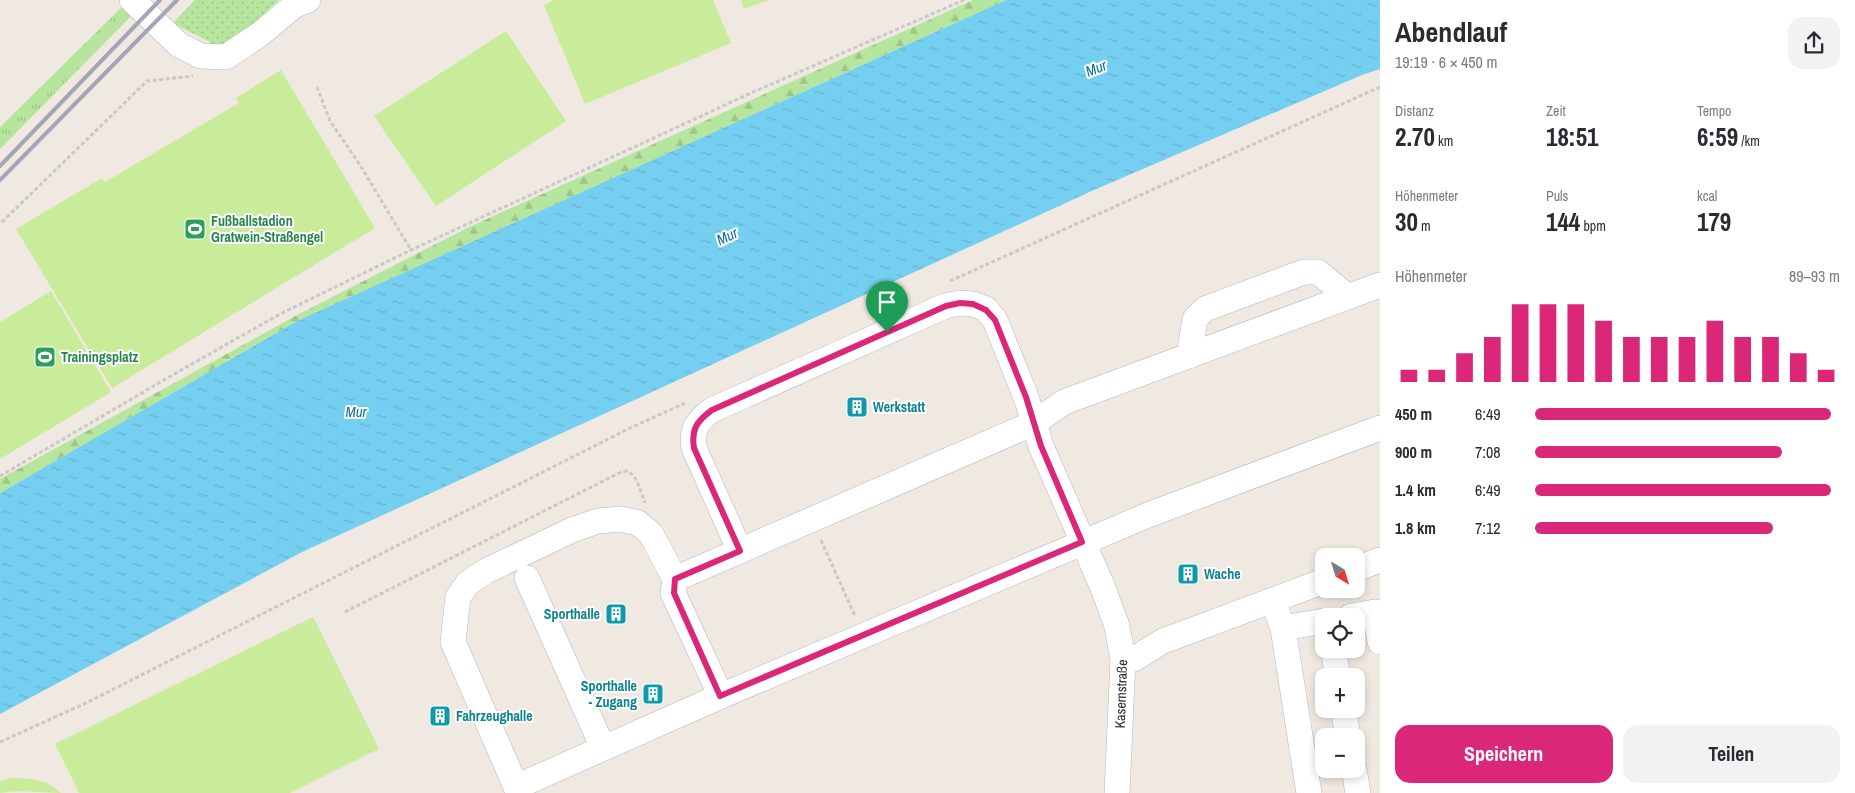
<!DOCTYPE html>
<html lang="de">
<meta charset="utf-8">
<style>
body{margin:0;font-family:"Archivo Narrow",sans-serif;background:#f2f2f3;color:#2b2b33;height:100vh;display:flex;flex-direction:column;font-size:19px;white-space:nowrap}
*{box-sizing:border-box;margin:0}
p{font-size:16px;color:#7c7c81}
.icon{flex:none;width:28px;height:28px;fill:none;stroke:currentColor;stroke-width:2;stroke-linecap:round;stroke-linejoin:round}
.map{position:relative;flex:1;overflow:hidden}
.details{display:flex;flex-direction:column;background:#fff;width:475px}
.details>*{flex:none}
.needle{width:32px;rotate:142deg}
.buttons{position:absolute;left:1315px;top:548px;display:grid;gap:10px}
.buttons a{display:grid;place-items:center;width:50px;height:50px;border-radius:10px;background:#fff;box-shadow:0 2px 8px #0003;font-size:25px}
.pin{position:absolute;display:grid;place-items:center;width:42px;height:42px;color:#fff;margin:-51px -21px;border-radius:50% 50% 50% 0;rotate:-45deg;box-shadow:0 0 5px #0007}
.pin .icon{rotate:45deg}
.round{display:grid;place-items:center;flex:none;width:52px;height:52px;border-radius:15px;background:#f2f2f3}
.overview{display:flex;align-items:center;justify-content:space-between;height:85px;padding:0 15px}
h1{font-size:28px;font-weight:700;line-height:38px}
.figures{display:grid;grid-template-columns:repeat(3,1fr);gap:8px;height:85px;padding:5px 15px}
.figures div{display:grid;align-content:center}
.figures b{font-size:25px;font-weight:700}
.figures small{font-size:14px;font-weight:400}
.figures p{font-size:14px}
.chart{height:140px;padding:10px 15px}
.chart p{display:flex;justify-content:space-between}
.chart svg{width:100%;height:90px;margin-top:5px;stroke:#db2777;stroke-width:6}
.cta{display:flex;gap:10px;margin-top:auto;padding:10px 15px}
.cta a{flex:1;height:58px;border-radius:15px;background:#db2777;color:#fff;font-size:20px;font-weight:700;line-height:58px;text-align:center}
.cta a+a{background:#f2f2f3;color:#2b2b33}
ul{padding:0 15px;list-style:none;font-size:16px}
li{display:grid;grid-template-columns:80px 60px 1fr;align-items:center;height:38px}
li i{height:12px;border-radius:6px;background:#db2777}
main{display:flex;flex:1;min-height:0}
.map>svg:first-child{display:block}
.grass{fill:url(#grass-tufts)}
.forest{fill:url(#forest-firs)}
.park{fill:url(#park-dots)}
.pitch{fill:#c9ec9a}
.water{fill:url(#water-ripples)}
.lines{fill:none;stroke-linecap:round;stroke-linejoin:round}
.minor-casing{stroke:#b4b7c1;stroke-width:26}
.path{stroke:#c9c9c9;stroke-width:3;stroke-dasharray:4 2.5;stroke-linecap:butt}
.minor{stroke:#fff;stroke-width:25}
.rail{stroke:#a3a6b8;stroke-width:4}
.route-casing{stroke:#fff;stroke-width:10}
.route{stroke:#db2777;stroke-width:6}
.labels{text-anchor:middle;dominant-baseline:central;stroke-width:4;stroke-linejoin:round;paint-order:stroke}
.leisure-label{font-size:14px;font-weight:bold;fill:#27864d;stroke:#fff;text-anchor:start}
.culture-label{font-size:14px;font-weight:bold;fill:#0d838f;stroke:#fff;text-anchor:start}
.street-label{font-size:14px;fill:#2e2e2e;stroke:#fff}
.water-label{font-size:15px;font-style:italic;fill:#0d6fa3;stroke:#fff}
</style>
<main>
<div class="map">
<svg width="1380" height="793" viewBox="0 0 1380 793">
<defs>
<pattern id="grass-tufts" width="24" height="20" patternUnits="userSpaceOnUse" patternTransform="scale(1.25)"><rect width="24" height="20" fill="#b6e59e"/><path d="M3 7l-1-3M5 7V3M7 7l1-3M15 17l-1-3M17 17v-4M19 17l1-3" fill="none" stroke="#9dc588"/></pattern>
<pattern id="forest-firs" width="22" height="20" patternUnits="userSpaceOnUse" patternTransform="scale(1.25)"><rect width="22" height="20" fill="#b6e59e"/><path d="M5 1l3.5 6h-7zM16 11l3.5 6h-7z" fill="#9dc588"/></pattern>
<pattern id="park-dots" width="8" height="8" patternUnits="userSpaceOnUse" patternTransform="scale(1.25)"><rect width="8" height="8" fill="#b6e59e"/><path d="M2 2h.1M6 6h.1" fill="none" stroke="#9dc588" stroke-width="1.8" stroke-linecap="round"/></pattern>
<pattern id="water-ripples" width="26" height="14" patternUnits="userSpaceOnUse" patternTransform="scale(1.25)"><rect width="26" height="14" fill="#75cff0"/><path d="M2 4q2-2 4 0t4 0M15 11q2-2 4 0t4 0" fill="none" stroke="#66b2ce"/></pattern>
</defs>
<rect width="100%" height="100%" fill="#efe9e1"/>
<!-- grass -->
<path class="grass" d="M129,0h18l-147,149v-22z"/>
<!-- forest -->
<path class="forest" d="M973,0h33l-709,321 -297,172v-14l299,-165 168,-86z"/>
<!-- park -->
<path class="park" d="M195,0h84l-11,10 -26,28 -19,11 -50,-26z"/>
<!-- pitch -->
<g class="pitch">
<path d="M554,0h159l18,43 -146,61 -41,-99z"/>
<path d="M741,0h27l-24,9z"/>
<path d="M506,31l60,90 -130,85 -62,-90z"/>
<path d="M281,70l94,158 -263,160 -96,-159 86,-51 3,4 134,-79 -3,-5z"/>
<path d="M51,291l60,101 -111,67v-137z"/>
<path d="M313,617l66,132 -89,44h-211l-24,-49z"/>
<path d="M10,778c19,0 36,1 51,15l-43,-2 -18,2v-11z"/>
</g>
<!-- water -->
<path class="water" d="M1006,0h374v69l-18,6 -268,115 -792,362 -302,162v-221l297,-172z"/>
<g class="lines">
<!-- minor casing -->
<g class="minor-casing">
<g id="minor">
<path d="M132,0l47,45 22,11 25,1 33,-22 36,-30 13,-5"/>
<path d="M1189,356l6,-37 10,-10 99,-37h14l30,25"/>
<path d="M740,551l-46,-103c-3,-19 3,-27 18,-38l233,-104 14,-3 14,1 13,5 9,11 31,77 15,49 62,142 14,38 6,34 -6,133"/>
<path d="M1356,569l24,-9"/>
<path d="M527,578l76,170"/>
<path d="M675,579l-24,-45 -13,-11 -17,-4 -23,2 -26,9 -86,41 -18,12 -10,14 -5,45 63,145 205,-91 427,-181 232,-87"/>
<path d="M1277,612l6,16 41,-7"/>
<path d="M1351,616l24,-4 5,30"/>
<path d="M1283,628l26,165"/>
<path d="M1333,649l5,27"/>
<path d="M1123,660l11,-1 29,-18 161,-60"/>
<path d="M721,696l-48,-103 2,-14 359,-156 30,-21 316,-117"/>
<path d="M1343,709l5,27"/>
<path d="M1354,769l4,24"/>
</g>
</g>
<!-- path -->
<g class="path">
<path d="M317,87l13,34 30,44 51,85"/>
<path d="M2,222l145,-141 46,-5"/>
<path d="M950,281l430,-194"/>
<path d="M0,476l169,-99 111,-63 131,-64 340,-157 213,-93"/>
<path d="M821,540l34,76"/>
<path d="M345,612l276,-140 6,-1 6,4 4,6 8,22"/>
<path d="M0,742l86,-39 542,-274 57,-26"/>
</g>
<!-- minor -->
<use href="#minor" class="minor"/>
<!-- rail -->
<g class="rail">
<path d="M0,166l160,-166"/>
<path d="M0,180l177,-180"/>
</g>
</g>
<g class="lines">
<!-- route casing -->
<g class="route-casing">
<path id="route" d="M960,303l13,1 13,6 9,10 31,77 15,49 41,96 -362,154 -46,-103 1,-14 65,-28 -46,-103c-3,-19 3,-27 18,-38l234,-104z"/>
</g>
<!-- route -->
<use href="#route" class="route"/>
</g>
<!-- icons -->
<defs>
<g id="stadium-square" transform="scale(1.125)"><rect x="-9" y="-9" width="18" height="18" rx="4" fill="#2e9e5b" stroke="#fff"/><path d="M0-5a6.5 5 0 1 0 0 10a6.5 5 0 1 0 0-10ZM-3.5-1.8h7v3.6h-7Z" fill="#fff"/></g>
<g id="building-square" transform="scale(1.125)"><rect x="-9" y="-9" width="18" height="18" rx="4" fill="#0f9aa8" stroke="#fff"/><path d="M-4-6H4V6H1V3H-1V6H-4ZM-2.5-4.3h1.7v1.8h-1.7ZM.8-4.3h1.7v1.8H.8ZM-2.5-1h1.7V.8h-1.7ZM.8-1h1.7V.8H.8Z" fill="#fff"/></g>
</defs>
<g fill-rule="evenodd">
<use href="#stadium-square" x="195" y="229"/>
<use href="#stadium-square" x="45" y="357"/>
<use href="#building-square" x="857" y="407"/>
<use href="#building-square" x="1188" y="574"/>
<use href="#building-square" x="616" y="614"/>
<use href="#building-square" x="653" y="694"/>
<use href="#building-square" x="440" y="716"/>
</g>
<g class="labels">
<!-- leisure labels -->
<g class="leisure-label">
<text x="211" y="221">Fußballstadion<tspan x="211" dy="16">Gratwein-Straßengel</tspan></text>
<text x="61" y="357">Trainingsplatz</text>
</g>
<!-- culture labels -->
<g class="culture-label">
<text x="873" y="407">Werkstatt</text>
<text x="1204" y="574">Wache</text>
<text x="600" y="614" text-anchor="end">Sporthalle</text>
<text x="637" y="686" text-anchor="end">Sporthalle<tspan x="637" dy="16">- Zugang</tspan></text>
<text x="456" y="716">Fahrzeughalle</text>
</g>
<!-- street labels -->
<g class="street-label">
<text transform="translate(1121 694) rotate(-88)">Kasernstraße</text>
</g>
<!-- water labels -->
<g class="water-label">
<text transform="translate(1096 68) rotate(-22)">Mur</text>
<text transform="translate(727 236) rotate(-25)">Mur</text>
<text x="356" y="411">Mur</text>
</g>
</g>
</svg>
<div class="buttons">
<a><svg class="needle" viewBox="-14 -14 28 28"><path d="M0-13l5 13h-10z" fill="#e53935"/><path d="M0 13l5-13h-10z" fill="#7c7c81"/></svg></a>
<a><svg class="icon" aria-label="locate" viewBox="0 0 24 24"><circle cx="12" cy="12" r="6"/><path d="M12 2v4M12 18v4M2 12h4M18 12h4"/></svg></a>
<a>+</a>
<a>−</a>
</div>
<div class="pin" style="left:887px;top:332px;background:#1e9e55"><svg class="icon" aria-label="arrive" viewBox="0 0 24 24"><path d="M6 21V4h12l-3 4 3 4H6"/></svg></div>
</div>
<section class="details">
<div class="overview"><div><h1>Abendlauf</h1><p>19:19 · 6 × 450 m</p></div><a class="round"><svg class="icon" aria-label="share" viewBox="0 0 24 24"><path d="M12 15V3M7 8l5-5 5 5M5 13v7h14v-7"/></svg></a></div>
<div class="figures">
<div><p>Distanz</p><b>2.70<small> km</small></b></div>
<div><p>Zeit</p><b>18:51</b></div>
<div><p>Tempo</p><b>6:59<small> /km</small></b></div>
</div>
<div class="figures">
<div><p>Höhenmeter</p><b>30<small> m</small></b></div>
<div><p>Puls</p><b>144<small> bpm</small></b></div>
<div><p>kcal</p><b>179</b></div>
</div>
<div class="chart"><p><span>Höhenmeter</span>89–93 m</p>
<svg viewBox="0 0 160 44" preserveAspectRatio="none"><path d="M5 44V38M15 44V38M25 44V30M35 44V22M45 44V6M55 44V6M65 44V6M75 44V14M85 44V22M95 44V22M105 44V22M115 44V14M125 44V22M135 44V22M145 44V30M155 44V38"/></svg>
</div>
<ul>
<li><b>450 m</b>6:49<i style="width:97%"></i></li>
<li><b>900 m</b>7:08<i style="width:81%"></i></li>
<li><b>1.4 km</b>6:49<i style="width:97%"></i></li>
<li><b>1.8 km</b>7:12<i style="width:78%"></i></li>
</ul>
<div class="cta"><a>Speichern</a><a>Teilen</a></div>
</section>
</main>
